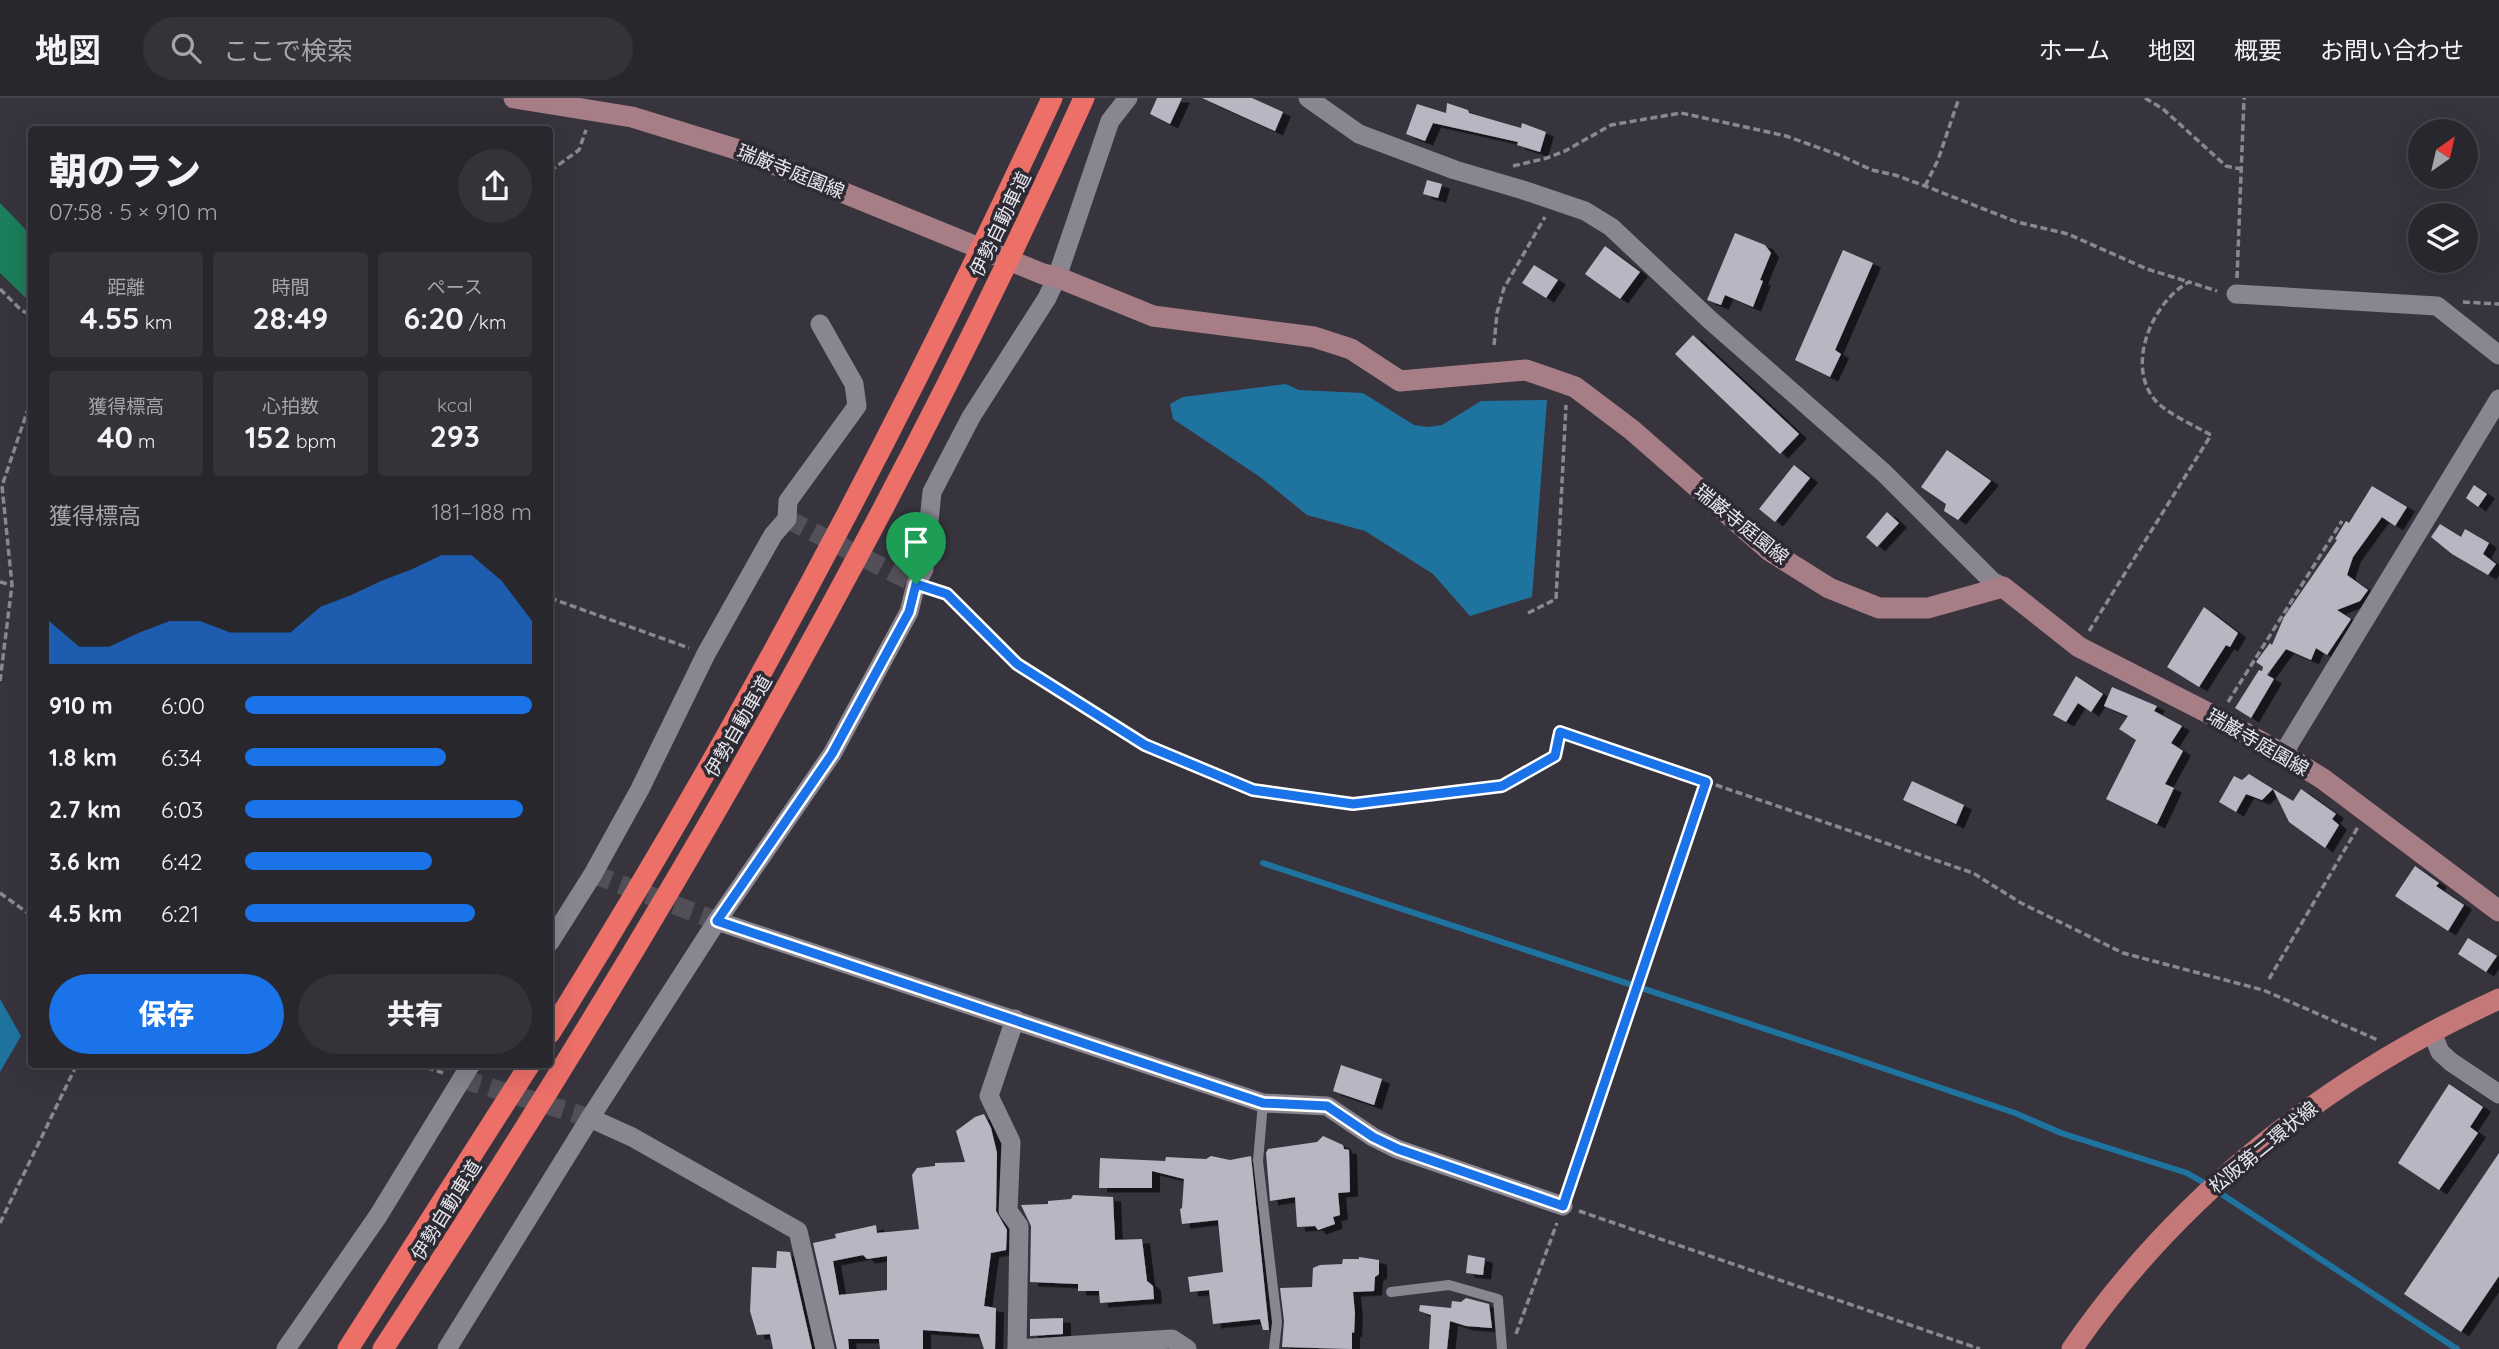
<!DOCTYPE html>
<html lang="ja">
<meta charset="utf-8">
<style>
body{margin:0;font-family:Quicksand,"Noto Sans JP",sans-serif;background:#35333a;color:#f1f3f6;height:100vh;display:flex;flex-direction:column;font-size:26px;white-space:nowrap}
*{box-sizing:border-box;margin:0}
p{font-size:23px;color:#a5a5aa}
.icon{flex:none;width:38px;height:38px;fill:none;stroke:currentColor;stroke-width:2;stroke-linecap:round;stroke-linejoin:round}
.map{position:relative;flex:1;overflow:hidden}
.panel{position:absolute;left:28px;top:28px;width:525px;height:942px;display:flex;flex-direction:column;background:#29272e;border-radius:7px;box-shadow:0 7px 28px #0002,0 0 0 2px #45444a}
.panel>*{flex:none}
.needle{width:46px;rotate:34deg}
.controls{position:absolute;left:2408px;top:21px;display:grid;gap:14px}
.controls a{display:grid;place-items:center;width:70px;height:70px;border-radius:50%;background:#29272e;box-shadow:0 7px 28px #0002,0 0 0 2px #45444a;font-size:35px}
.pin{position:absolute;display:grid;place-items:center;width:60px;height:60px;color:#fff;margin:-72px -30px;border-radius:50% 50% 50% 0;rotate:-45deg;box-shadow:0 0 7px #0007}
.pin .icon{rotate:45deg}
.round{display:grid;place-items:center;flex:none;width:74px;height:74px;border-radius:37px;background:#35333a}
.summary{display:flex;align-items:center;justify-content:space-between;height:119px;padding:0 21px}
h1{font-size:38px;font-weight:800;line-height:52px}
.figures{display:grid;grid-template-columns:repeat(3,1fr);gap:10px;height:119px;padding:7px 21px}
.figures div{display:grid;align-content:center;border-radius:7px;background:#35333a;text-align:center}
.figures b{font-size:30px;font-weight:800}
.figures small{font-size:19px;font-weight:400}
.figures p{font-size:19px}
.chart{height:196px;padding:14px 21px}
.chart p{display:flex;justify-content:space-between}
.chart svg{width:100%;height:126px;margin-top:7px;fill:#1a73e8;opacity:.7}
.primary-button{display:flex;gap:14px;margin-top:auto;padding:14px 21px}
.primary-button a{flex:1;height:80px;border-radius:42px;background:#1a73e8;color:#fff;font-size:28px;font-weight:800;line-height:80px;text-align:center}
.primary-button a+a{background:#35333a;color:#f1f3f6}
ul{padding:0 21px;list-style:none;font-size:23px}
li{display:grid;grid-template-columns:112px 84px 1fr;align-items:center;height:52px}
li i{height:18px;border-radius:9px;background:#1a73e8}
header{display:flex;align-items:center;gap:42px;box-sizing:border-box;height:98px;padding:0 35px;background:#29272e;border-bottom:2px solid #45444a}
header strong{font-size:33px}
nav{display:flex;gap:38px;margin-inline-start:auto;font-size:24px}
.search{width:490px;height:63px;background:#35333a;display:flex;align-items:center;gap:18px;box-sizing:border-box;padding:0 24px;border-radius:38px;color:#a5a5aa;font-size:26px}
.map>svg:first-child{display:block}
.forest{fill:#1b7e5c}
.water{fill:#1f749f}
.lines{fill:none;stroke-linecap:round;stroke-linejoin:round}
.stream{stroke:#1f749f;stroke-width:6}
.building{fill:#b9b6c3;fill-rule:evenodd;filter:url(#shadow)}
.minor-tunnel{stroke:#524f58;stroke-width:19;stroke-dasharray:19 10;stroke-linecap:butt}
.path{stroke:#8a8790;stroke-width:3.5;stroke-dasharray:7 3.5;stroke-linecap:butt}
.service{stroke:#898591;stroke-width:10}
.minor{stroke:#898591;stroke-width:19}
.secondary{stroke:#a77e85;stroke-width:21}
.primary{stroke:#c47878;stroke-width:21}
.motorway{stroke:#ec6f68;stroke-width:21}
.route-casing{stroke:#fff;stroke-width:14}
.route{stroke:#1a73e8;stroke-width:9}
.labels{text-anchor:middle;dominant-baseline:central;stroke-width:7;stroke-linejoin:round;paint-order:stroke}
.street-label{font-size:19px;fill:#e8e6ed;stroke:#2d2a34}
</style>
<header>
<strong>地図</strong>
<div class="search"><svg class="icon" aria-label="search" viewBox="0 0 24 24"><circle cx="10" cy="10" r="6"/><path d="M15 15l6 6"/></svg>ここで検索</div>
<nav><a>ホーム</a><a>地図</a><a>概要</a><a>お問い合わせ</a></nav>
</header>
<div class="map">
<svg width="2499" height="1251" viewBox="0 0 2499 1251">
<defs>
<filter id="shadow"><feDropShadow dx="8" dy="4.5" stdDeviation="0" flood-color="#0009"/></filter>
</defs>
<rect width="100%" height="100%" fill="#37343e"/>
<!-- forest -->
<path class="forest" d="M0,105l31,32v59l-4,5 -27,-26z"/>
<!-- water -->
<g class="water">
<path d="M1286,286l13,6 64,3 51,32 14,2 14,-2 39,-24 66,-1 -15,197 -62,19 -37,-42 -68,-43 -58,-16 -47,-38 -87,-58 -3,-15 13,-7z"/>
<path d="M0,901l21,37 -21,36z"/>
</g>
<g class="lines">
<!-- stream -->
<g class="stream">
<path d="M1263,765l578,191 174,59 46,20 126,40 21,12"/>
<path d="M2217,1093l240,158"/>
</g>
</g>
<!-- building -->
<g class="building">
<path d="M1157,0h25l-12,26 -20,-10z"/>
<path d="M1202,0h50l31,14 -8,19z"/>
<path d="M1447,5l21,7 1,3 52,15 1,-5 24,9 -6,20 -23,-7 1,-3 -85,-19 -8,18 -19,-7 11,-30 29,9z"/>
<path d="M1427,82l15,4 -4,14 -15,-4z"/>
<path d="M1735,135l30,12 6,8 -11,27 3,1 -10,26 -28,-12 -4,10 -14,-5z"/>
<path d="M1605,148l35,26 -20,27 -35,-25z"/>
<path d="M1843,152l30,13 -38,87 6,4 -11,23 -35,-17z"/>
<path d="M1534,167l24,15 -12,18 -24,-15z"/>
<path d="M1693,237l106,99 -19,20 -105,-100z"/>
<path d="M1947,352l44,31 -33,39 -14,-9 2,-7 -25,-17z"/>
<path d="M1794,367l16,13 -35,44 -16,-13z"/>
<path d="M2474,387l13,9 -9,13 -12,-9z"/>
<path d="M2372,388l35,21 -12,19 -13,-9 -29,40 -6,18 21,15 -8,11 -23,9 14,9 -24,36 -11,-7 -5,12 -25,-11 -19,26 7,4 -23,39 -16,-10 24,-38 3,1 1,-4 -7,-5 14,-19 2,2 12,-28 53,-77 -2,-1 11,-18 3,2z"/>
<path d="M1887,414l12,11 -22,24 -11,-10z"/>
<path d="M2440,426l21,13 4,-8 24,14 -6,11 13,10 -8,11 -36,-21 -21,-17z"/>
<path d="M2204,509l34,26 -8,14 -4,-2 -27,42 -32,-20z"/>
<path d="M2076,578l27,18 -12,18 -13,-9 -12,19 -13,-7z"/>
<path d="M2112,589l45,19 -3,5 28,15 -11,17 12,8 -18,33 9,4 -17,36 -51,-25 30,-59 -17,-11 9,-13 -24,-10z"/>
<path d="M2249,676l24,15 -11,11 -16,-6 -10,18 -17,-10 15,-26 8,4z"/>
<path d="M1912,683l52,24 -8,19 -53,-24z"/>
<path d="M2273,691l20,12 8,-12 35,25 -4,5 7,6 -14,23 -36,-26z"/>
<path d="M2415,768l24,17 -3,3 28,19 -16,26 -53,-35z"/>
<path d="M2468,840l29,18 -11,16 -28,-18z"/>
<path d="M1341,967l41,14 -8,26 -41,-14z"/>
<path d="M2449,986l34,23 -13,20 8,6 -39,57 -41,-27z"/>
<path d="M984,1016l7,14 6,25 -1,58 11,19 -1,20 -15,3 -7,53 12,2 -1,41h-11l-5,-15 -56,-4v19h-43l-1,-10h-31l1,10h-12l-24,-106 23,-5 -1,-4 41,-9 1,8 42,-4 -7,-54 5,-7 18,-2v-3l30,-1 -9,-31 19,-14zM863,1157l4,4 20,-3v34l-48,5 -6,-34z"/>
<path d="M1323,1038l20,9 1,4 5,1 1,42 -12,1 2,22 -7,2 2,7 -17,6 -3,-4 -18,1 -2,-30 -25,4 -4,-48 2,-4 49,-7z"/>
<path d="M2499,1055v123l-38,56 -57,-38z"/>
<path d="M1211,1058l19,4 21,-4 18,174h-6l-3,-11 -47,5 -4,-34 -19,2 -2,-15 35,-5 -5,-52 -36,4 -2,-15 2,-1 2,-29 -32,-8v17h-53l1,-30 65,3 1,-4 40,2z"/>
<path d="M1073,1097l40,2 2,43 27,-1 5,42 6,5 1,13 -54,4 -1,-12h-21v-7l-48,-2 1,-56 -10,-21 27,-1v-3l23,-2z"/>
<path d="M777,1153l13,1 22,97h-39l-3,-15 -13,1 -7,-24 2,-44 24,1z"/>
<path d="M1468,1157l17,3 -2,17 -17,-2z"/>
<path d="M1359,1159l20,3v14l-4,3 -1,14 -21,1 2,22 -1,19 -2,-1v17l-70,-2 2,-26 -4,-33 32,-1 1,-19 7,-3 22,-1 1,-5h16z"/>
<path d="M1466,1200l23,6 3,24 -26,-2 -16,-5 -3,28h-18l2,-34 -12,-4 1,-6 31,3 1,-7 9,1z"/>
<path d="M1063,1220v16l-33,2v-17z"/>
</g>
<g class="lines">
<!-- minor-tunnel -->
<g class="minor-tunnel">
<path d="M787,421l129,65"/>
<path d="M593,776l124,47"/>
<path d="M462,981l128,39"/>
</g>
<!-- path -->
<g class="path">
<path d="M2145,0l18,11 63,57 15,3"/>
<path d="M1513,68l34,-8 18,-7 46,-26 70,-12 105,23 53,19 33,15 23,5 30,11 92,36 51,12 79,35 42,13"/>
<path d="M550,73l29,-21 7,-20"/>
<path d="M1925,88l13,-26 21,-62"/>
<path d="M2237,180l7,-180"/>
<path d="M0,191l22,22 10,3"/>
<path d="M2463,204l36,2"/>
<path d="M1494,247l3,-32 7,-25 41,-71"/>
<path d="M27,314l5,-10"/>
<path d="M0,484l12,3"/>
<path d="M933,491l14,5 70,70 128,81 108,45 100,14 149,-18 52,-30 7,-24 412,141 48,30 102,50 140,37 115,50"/>
<path d="M550,500l139,50"/>
<path d="M1528,515l28,-14 10,-194"/>
<path d="M2089,533l122,-196c-16,-9 -45,-22 -56,-35 -30,-35 -2,-99 34,-118l28,9"/>
<path d="M0,583l12,-96 -10,-99 25,-74 5,1"/>
<path d="M2228,604l114,-181"/>
<path d="M0,795l32,23"/>
<path d="M2269,881l89,-152"/>
<path d="M417,966l26,9"/>
<path d="M1569,1091l137,-407"/>
<path d="M1579,1113l401,138"/>
<path d="M0,1125l77,-159"/>
<path d="M1516,1236l41,-111"/>
</g>
<!-- service -->
<g class="service">
<path d="M1263,1005l-5,58 19,161 -3,27"/>
<path d="M1391,1194l58,-7 49,14 4,50"/>
</g>
<!-- minor -->
<g class="minor">
<path d="M1308,0l51,36 96,36 68,20 62,21 26,16 98,92 175,154 108,108 11,6"/>
<path d="M2236,196l201,12 62,49"/>
<path d="M2283,656l216,-355"/>
<path d="M717,823l546,182 64,3 46,31 24,12 166,57"/>
<path d="M550,844l43,-68 47,-85 66,-135 67,-119 14,-16 1,-18 69,-95 -3,-22 -34,-60"/>
<path d="M1015,921l-26,77 22,46 -3,69 11,15 -2,123"/>
<path d="M2432,934l8,20 11,10 48,32"/>
<path d="M590,1020l42,19 166,94 27,118"/>
<path d="M286,1251l92,-133 93,-152"/>
<path d="M447,1251l143,-231 127,-197 115,-167 77,-142 7,-28 8,-15 8,-77 39,-75 76,-119 10,-21 53,-156 18,-23"/>
<path d="M1017,1251l155,-10 15,10"/>
</g>
<!-- secondary -->
<path class="secondary" d="M514,0l118,19 107,33 304,124 14,3 96,39 161,21 37,12 49,32 126,-11 49,17 57,43 138,121 59,37 50,20h49l75,-21 76,60 139,71 65,36 40,25 176,132"/>
<!-- primary -->
<path class="primary" d="M2072,1251c106,-154 257,-273 427,-350"/>
<!-- motorway -->
<g class="motorway">
<path d="M550,935c188,-301 353,-613 502,-935"/>
<path d="M348,1251l182,-285"/>
<path d="M383,1251c263,-400 504,-815 701,-1251"/>
</g>
</g>
<g class="lines">
<!-- route casing -->
<g class="route-casing">
<path id="route" d="M916,486l31,10 70,70 128,81 108,45 100,14 149,-18 53,-30 5,-24 146,50 -143,424 -165,-57 -25,-12 -46,-31 -64,-3 -546,-182 115,-167 77,-142z"/>
</g>
<!-- route -->
<use href="#route" class="route"/>
</g>
<g class="labels">
<!-- street labels -->
<g class="street-label">
<text transform="translate(791 73) rotate(22)">瑞厳寺庭園線</text>
<text transform="translate(1000 126) rotate(-64)">伊勢自動車道</text>
<text transform="translate(1742 426) rotate(39)">瑞巌寺庭園線</text>
<text transform="translate(738 628) rotate(-60)">伊勢自動車道</text>
<text transform="translate(2258 644) rotate(30)">瑞巌寺庭園線</text>
<text transform="translate(2263 1049) rotate(-39)">松阪第二環状線</text>
<text transform="translate(446 1112) rotate(-58)">伊勢自動車道</text>
</g>
</g>
</svg>
<div class="controls">
<a><svg class="needle" viewBox="-14 -14 28 28"><path d="M0-13l5 13h-10z" fill="#e53935"/><path d="M0 13l5-13h-10z" fill="#a5a5aa"/></svg></a>
<a><svg class="icon" aria-label="layers" viewBox="0 0 24 24"><path d="M12 4l9 5-9 5-9-5zM3 14l9 5 9-5"/></svg></a>
</div>
<div class="pin" style="left:916px;top:486px;background:#1e9e55"><svg class="icon" aria-label="arrive" viewBox="0 0 24 24"><path d="M6 21V4h12l-3 4 3 4H6"/></svg></div>
<section class="panel">
<div class="summary"><div><h1>朝のラン</h1><p>07:58 · 5 × 910 m</p></div><a class="round"><svg class="icon" aria-label="share" viewBox="0 0 24 24"><path d="M12 15V3M7 8l5-5 5 5M5 13v7h14v-7"/></svg></a></div>
<div class="figures">
<div><p>距離</p><b>4.55<small> km</small></b></div>
<div><p>時間</p><b>28:49</b></div>
<div><p>ペース</p><b>6:20<small> /km</small></b></div>
</div>
<div class="figures">
<div><p>獲得標高</p><b>40<small> m</small></b></div>
<div><p>心拍数</p><b>152<small> bpm</small></b></div>
<div><p>kcal</p><b>293</b></div>
</div>
<div class="chart"><p><span>獲得標高</span>181–188 m</p>
<svg viewBox="0 0 160 44" preserveAspectRatio="none"><path d="M0 44V29L10 38L20 38L30 33L40 29L50 29L60 33L70 33L80 33L90 24L100 20L110 15L120 11L130 6L140 6L150 15L160 29V44z"/></svg>
</div>
<ul>
<li><b>910 m</b>6:00<i style="width:100%"></i></li>
<li><b>1.8 km</b>6:34<i style="width:70%"></i></li>
<li><b>2.7 km</b>6:03<i style="width:97%"></i></li>
<li><b>3.6 km</b>6:42<i style="width:65%"></i></li>
<li><b>4.5 km</b>6:21<i style="width:80%"></i></li>
</ul>
<div class="primary-button"><a>保存</a><a>共有</a></div>
</section>
</div>
